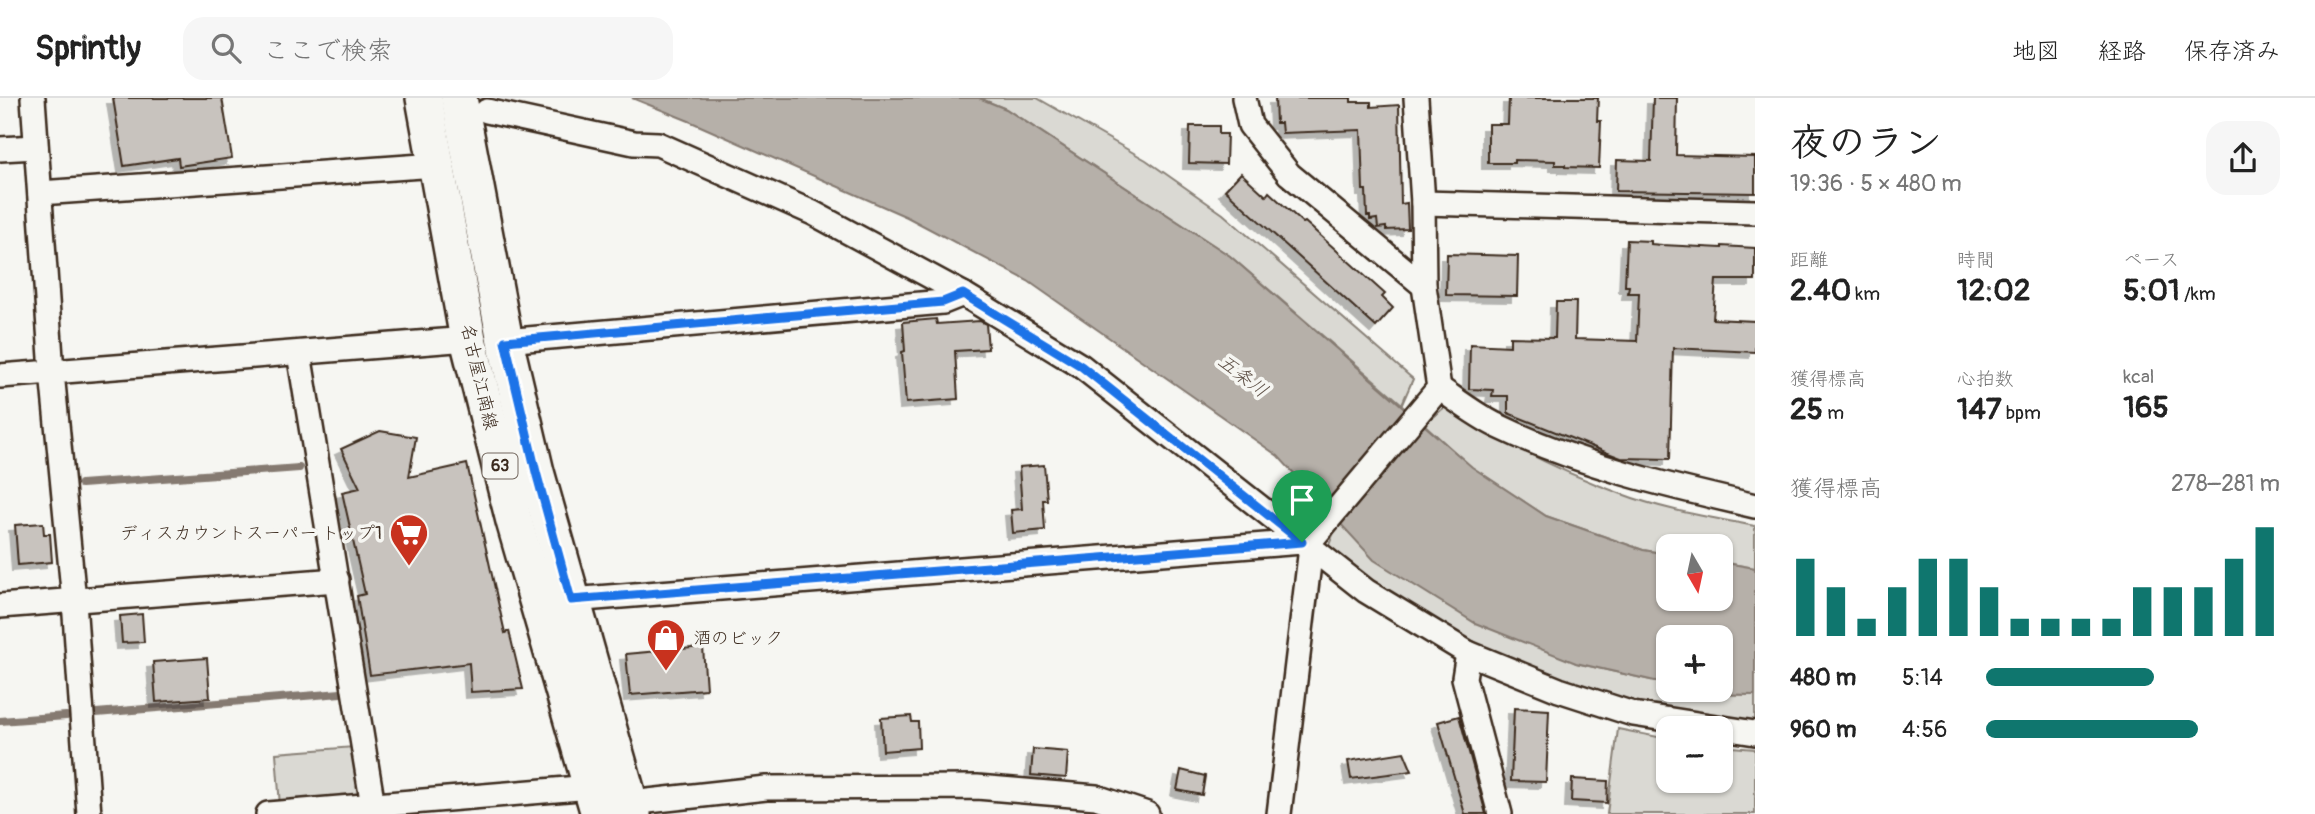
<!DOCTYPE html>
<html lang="ja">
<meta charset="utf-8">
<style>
body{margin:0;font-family:Pangolin,"Klee One",sans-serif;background:#f6f6f6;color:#222;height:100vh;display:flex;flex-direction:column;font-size:26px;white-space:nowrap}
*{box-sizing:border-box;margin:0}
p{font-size:23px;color:#767676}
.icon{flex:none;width:38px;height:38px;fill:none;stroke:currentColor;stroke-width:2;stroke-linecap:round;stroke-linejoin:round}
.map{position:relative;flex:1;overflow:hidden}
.details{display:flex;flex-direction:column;background:#fff;width:560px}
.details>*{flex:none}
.needle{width:46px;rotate:171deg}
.tools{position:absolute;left:1656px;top:436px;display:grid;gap:14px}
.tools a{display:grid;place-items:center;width:77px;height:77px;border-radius:14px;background:#fff;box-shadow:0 2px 5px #0004;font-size:35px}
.pin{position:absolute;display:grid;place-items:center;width:60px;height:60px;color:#fff;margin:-72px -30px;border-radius:50% 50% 50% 0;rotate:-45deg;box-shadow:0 0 7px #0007}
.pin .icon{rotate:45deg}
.round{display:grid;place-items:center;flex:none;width:74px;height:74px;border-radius:21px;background:#f6f6f6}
.overview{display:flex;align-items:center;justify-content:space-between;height:119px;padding:0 35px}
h1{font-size:38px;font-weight:700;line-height:52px}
.figures{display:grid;grid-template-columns:repeat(3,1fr);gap:10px;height:119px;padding:7px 35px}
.figures div{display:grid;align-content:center}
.figures b{font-size:30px;font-weight:700}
.figures small{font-size:19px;font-weight:400}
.figures p{font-size:19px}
.chart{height:196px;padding:14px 35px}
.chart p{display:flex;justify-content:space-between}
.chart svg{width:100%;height:126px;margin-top:7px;stroke:#0f766e;stroke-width:6}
ul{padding:0 35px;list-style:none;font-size:23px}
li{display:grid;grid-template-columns:112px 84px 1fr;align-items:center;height:52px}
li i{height:18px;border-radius:9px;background:#0f766e}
header{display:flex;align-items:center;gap:42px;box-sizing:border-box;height:98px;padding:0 35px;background:#fff;border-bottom:2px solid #e0e0e0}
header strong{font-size:33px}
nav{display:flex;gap:38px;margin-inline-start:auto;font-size:24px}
.search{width:490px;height:63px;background:#f6f6f6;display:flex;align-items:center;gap:18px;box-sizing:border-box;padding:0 24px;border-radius:21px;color:#767676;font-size:26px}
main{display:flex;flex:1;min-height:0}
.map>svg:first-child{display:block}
.green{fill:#dad9d3;stroke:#8a8278;stroke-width:2}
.water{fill:#b6b0a9;stroke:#857a71;stroke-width:2}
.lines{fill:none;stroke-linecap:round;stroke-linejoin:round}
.stream{stroke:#857a71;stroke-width:8}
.building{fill:#c8c3be;stroke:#3b2a1e;stroke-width:2;filter:url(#shadow)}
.minor-casing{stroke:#3b2a1e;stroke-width:28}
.primary-casing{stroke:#3b2a1e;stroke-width:40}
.minor{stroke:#f6f6f2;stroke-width:23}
.primary{stroke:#f6f6f2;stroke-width:35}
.route-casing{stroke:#fff;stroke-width:14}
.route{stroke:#1a73e8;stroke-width:9}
.labels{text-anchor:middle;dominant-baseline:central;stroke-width:7;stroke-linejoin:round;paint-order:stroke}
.shield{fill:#f6f6f2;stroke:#73675e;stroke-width:2}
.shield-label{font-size:16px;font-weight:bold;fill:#3b2a1e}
.street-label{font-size:18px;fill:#3b2a1e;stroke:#f6f6f2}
.poi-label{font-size:18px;fill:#3b2a1e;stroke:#f6f6f2;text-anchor:end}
.water-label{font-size:19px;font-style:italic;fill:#605248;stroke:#f6f6f2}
</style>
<header>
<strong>Sprintly</strong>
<div class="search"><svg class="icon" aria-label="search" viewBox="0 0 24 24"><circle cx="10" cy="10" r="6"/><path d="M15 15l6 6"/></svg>ここで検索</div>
<nav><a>地図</a><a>経路</a><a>保存済み</a></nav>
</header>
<main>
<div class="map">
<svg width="1755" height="716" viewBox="0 0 1755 716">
<defs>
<filter id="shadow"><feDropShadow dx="-6" dy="6" stdDeviation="0" flood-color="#0004"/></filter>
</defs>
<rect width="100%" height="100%" fill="#f6f6f2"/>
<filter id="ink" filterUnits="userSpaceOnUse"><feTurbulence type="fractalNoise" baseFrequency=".0143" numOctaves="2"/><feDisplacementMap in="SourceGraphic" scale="14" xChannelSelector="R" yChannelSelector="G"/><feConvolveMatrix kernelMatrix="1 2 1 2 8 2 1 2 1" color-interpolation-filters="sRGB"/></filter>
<g filter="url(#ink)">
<!-- green -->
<g class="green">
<path d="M979,0h58l109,62 77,54 190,165 -11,25 -172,-148 -224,-147z"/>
<path d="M1445,309c56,34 112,64 174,86 44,17 90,24 136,33v42l-35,-6v-16h-52v8l-25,-4 -97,-34 -75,-49 -47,-43z"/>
<path d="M1339,422l237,143 92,21v6h21l19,4 47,1v29l-124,-22 -76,-23 -75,-31 -60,-31 -93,-67z"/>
<path d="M1618,631l50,10v41h52v-34l35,3v65h-148z"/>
<path d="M354,649l8,42 -3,7 -79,10 -4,-53z"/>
</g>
<!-- water -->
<path class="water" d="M632,0h347l27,11 224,147 242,211 74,49 97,34 25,4v44h52v-36l35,6v127l-47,-1 -19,-4h31v-53h-52v47l-92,-21 -101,-40 -101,-63 -96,-104 -250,-175 -121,-64 -218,-96z"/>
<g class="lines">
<!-- stream -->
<g class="stream">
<path d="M81,386l218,-16"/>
<path d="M96,615l245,-20"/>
<path d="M0,623l66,-5"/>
</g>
</g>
<!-- building -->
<g class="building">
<path d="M113,0h109l10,60 -53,8 -1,-8 -54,8z"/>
<path d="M1275,0h76v4h20v5l28,-2 2,99 6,-1 1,26 -22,1v-3l-8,1 -1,-9 -7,1v-4h-3l-1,-26h-3l-2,-60 -79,3 -1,-10h-5z"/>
<path d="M1509,0h89l-1,23h4l-2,47 -34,-1v-2h-10v-4l-41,-1v3h-26v-39h20z"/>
<path d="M1653,0h24l-1,57 79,2v36l-139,-2 1,-31 34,1z"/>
<path d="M1190,28h29v8h8l-1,30 -37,-1z"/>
<path d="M1241,75l25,23 3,-4 34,31 2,-1 80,72 -3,3 11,11 -17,19 -151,-137z"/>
<path d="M1627,142l24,1v3l11,1 60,3v-2l33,2v32h-39l-3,39 42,2v31l-82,-4 -3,111 -49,-1 -13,-5 -100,-40v-17h-16l1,-6 -24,-1 1,-45 40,2v-9l45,1 1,-36h20l-1,37 62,2 2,-48h-11l1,-7h-4z"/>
<path d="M1447,156l71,2 -1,40 -71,-1z"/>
<path d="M936,221l1,5 43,-3 6,3 2,25 -33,2 3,48 -52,4 -4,-51 3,-1 -2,-29z"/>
<path d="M380,333l36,6 -7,40 58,-13 38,169 4,-2 14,58 -52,3 -2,-29 -99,12 -13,-79 8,-2 -23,-102 18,-4 -19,-39z"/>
<path d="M1044,367l3,35h-4l2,30 -32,3 -2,-23 11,-1 -3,-42z"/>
<path d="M43,425l1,11h6l2,28 -34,3 -3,-40z"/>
<path d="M142,516l2,28 -22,1 -2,-27z"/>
<path d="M703,549l3,42 -76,6 -4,-41z"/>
<path d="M207,560l3,40 -54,4 -3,-40z"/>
<path d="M1514,610l35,2 -3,72 -35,-1z"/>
<path d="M911,618l1,6h6l1,26 -36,3 -2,-33z"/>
<path d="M1459,618l27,98h-21l-27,-92z"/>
<path d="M1033,651l35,3 -2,26 -35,-3z"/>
<path d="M1404,654l8,19 -61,8 -3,-18z"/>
<path d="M1181,672l24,6 -3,19 -25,-5z"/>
<path d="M1572,681l36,2 -1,22 -36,-2z"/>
</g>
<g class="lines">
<!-- minor casing -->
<g class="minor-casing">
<g id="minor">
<path d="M1244,0l6,27 39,49 135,112"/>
<path d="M487,13l147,32 24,1 155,69 150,81 118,72 285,225 102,62 91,37 74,24 122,19"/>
<path d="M0,51l36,-2"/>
<path d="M40,95l396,-28"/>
<path d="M1423,105l332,9"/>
<path d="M505,243l438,-39 20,-8"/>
<path d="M299,255l74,453"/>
<path d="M0,278l52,-4 -19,-274"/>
<path d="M1439,290c19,13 38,28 59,38 81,39 170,60 257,80"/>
<path d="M571,502l731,-58"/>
<path d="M0,508l337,-26"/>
<path d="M1468,555l-4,25 36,136"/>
<path d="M630,705l136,-15 211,-1 119,10 51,17"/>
<path d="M89,716l-15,-213 -22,-229 416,-33"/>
<path d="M268,716l323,-27"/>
<path d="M1279,716l33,-275 127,-151 -15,-102 -1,-83 -7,-105"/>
</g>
</g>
<!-- primary casing -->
<g class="primary-casing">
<g id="primary">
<path d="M424,0l44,241 46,182 85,293"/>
<path d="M459,0l46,243 31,131 97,342"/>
</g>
</g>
<!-- minor -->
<use href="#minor" class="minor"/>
<!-- primary -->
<use href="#primary" class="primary"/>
</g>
</g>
<g class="lines" filter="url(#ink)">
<!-- route casing -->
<g class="route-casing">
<path id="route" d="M963,196l118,72 221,176 -731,58 -35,-128 -31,-131 438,-39z"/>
</g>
<!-- route -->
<use href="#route" class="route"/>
</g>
<!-- icons -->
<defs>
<g id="supermarket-pin" transform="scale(2.0125)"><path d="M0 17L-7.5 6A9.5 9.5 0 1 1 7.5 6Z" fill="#c8321e" stroke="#f6f6f2"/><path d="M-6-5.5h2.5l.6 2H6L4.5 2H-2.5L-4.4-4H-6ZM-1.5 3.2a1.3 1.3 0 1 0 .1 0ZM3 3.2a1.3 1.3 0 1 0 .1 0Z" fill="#fff"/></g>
<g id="shop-pin" transform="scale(2.0125)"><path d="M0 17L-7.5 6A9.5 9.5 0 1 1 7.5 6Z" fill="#c8321e" stroke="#f6f6f2"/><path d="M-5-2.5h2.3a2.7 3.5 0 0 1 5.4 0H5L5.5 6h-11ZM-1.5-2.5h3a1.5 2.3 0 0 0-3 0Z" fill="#fff"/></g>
</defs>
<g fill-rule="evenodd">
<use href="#supermarket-pin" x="409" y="435"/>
<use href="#shop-pin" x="666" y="540"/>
</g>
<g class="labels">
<!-- shield labels -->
<rect class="shield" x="482.5" y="355.5" width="35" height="25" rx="5"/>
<g class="shield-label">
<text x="500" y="368">63</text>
</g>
<!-- street labels -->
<g class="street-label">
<text transform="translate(479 279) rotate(77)">名古屋江南線</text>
</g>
<!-- poi labels -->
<g class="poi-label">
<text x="382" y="435">ディスカウントスーパー トップ1</text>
<text x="693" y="540" text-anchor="start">酒のビック</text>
</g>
<!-- water labels -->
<g class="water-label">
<text transform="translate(1243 278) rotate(38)">五条川</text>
</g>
</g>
</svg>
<div class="tools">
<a><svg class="needle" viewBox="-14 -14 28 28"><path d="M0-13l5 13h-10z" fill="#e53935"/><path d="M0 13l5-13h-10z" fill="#767676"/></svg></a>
<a>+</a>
<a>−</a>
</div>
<div class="pin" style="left:1302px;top:444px;background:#1e9e55"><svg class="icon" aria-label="arrive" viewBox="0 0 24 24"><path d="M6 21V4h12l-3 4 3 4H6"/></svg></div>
</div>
<section class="details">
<div class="overview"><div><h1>夜のラン</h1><p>19:36 · 5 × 480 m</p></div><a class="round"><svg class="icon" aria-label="share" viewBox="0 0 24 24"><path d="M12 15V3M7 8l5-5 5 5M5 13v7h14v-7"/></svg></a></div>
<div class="figures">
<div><p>距離</p><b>2.40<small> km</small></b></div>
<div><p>時間</p><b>12:02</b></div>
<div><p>ペース</p><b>5:01<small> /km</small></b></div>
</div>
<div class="figures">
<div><p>獲得標高</p><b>25<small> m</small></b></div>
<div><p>心拍数</p><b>147<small> bpm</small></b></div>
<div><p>kcal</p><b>165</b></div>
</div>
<div class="chart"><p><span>獲得標高</span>278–281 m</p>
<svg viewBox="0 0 160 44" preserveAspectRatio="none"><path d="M5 44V17M15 44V27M25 44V38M35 44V27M45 44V17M55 44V17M65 44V27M75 44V38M85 44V38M95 44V38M105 44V38M115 44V27M125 44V27M135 44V27M145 44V17M155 44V6"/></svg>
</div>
<ul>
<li><b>480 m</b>5:14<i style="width:57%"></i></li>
<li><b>960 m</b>4:56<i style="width:72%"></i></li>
</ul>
</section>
</main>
